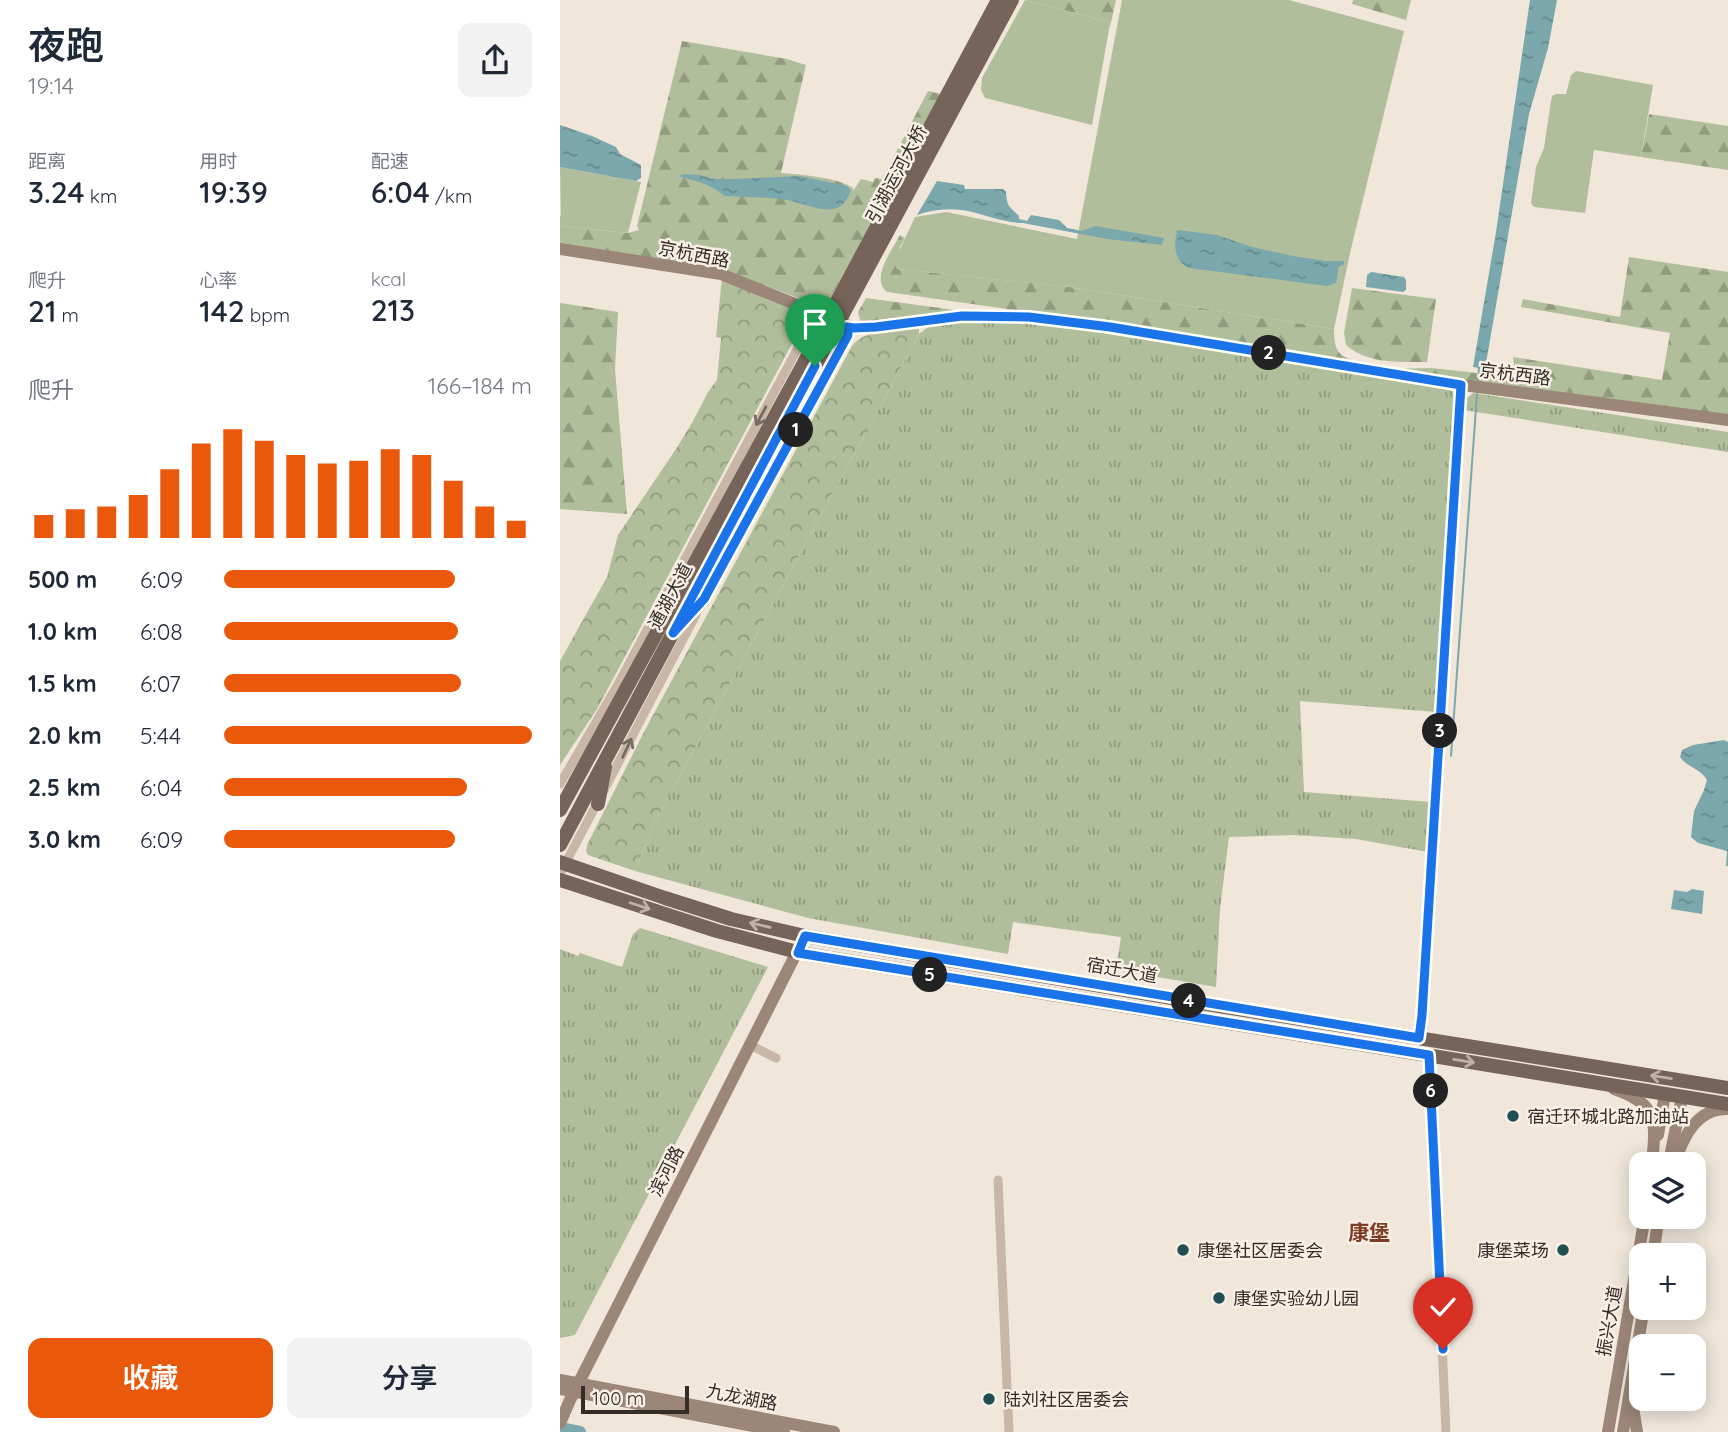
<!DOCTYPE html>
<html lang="zh">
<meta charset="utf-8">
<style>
body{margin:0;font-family:Quicksand,"Noto Sans SC",sans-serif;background:#f2f2f3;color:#1f2937;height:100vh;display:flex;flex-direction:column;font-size:26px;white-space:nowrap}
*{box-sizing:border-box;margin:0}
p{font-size:23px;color:#747a83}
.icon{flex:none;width:38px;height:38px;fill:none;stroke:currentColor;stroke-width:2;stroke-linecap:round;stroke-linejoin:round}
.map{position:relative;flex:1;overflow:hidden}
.details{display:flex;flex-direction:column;background:#fff;width:560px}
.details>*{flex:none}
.buttons{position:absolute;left:1069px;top:1152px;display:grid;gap:14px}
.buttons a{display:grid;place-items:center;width:77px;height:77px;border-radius:14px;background:#fff;box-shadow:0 4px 18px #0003;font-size:35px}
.scale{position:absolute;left:21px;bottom:18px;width:108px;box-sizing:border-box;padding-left:7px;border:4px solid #342c27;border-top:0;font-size:19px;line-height:24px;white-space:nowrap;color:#342c27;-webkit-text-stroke:5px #f8f0e6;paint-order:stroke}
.pin{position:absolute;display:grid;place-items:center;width:60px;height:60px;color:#fff;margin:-72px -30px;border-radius:50% 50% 50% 0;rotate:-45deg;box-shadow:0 0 7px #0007}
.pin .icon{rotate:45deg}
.km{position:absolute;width:35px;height:35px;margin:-18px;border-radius:50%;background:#222;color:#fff;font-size:19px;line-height:35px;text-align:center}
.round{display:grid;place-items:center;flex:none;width:74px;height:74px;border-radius:14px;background:#f2f2f3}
.overview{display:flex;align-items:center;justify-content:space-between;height:119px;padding:0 28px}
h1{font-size:38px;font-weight:600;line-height:52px}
.figures{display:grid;grid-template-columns:repeat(3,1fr);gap:10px;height:119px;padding:7px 28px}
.figures div{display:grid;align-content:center}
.figures b{font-size:30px;font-weight:600}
.figures small{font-size:19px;font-weight:400}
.figures p{font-size:19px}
.chart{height:196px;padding:14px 28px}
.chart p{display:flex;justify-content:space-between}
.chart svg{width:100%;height:126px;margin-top:7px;stroke:#ea580c;stroke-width:6}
.cta{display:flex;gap:14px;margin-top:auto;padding:14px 28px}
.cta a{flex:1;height:80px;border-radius:14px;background:#ea580c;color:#fff;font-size:28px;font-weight:600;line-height:80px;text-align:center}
.cta a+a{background:#f2f2f3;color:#1f2937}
ul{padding:0 28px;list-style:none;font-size:23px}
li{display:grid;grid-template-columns:112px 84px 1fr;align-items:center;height:52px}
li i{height:18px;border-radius:9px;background:#ea580c}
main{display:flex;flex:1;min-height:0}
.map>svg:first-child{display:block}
.grass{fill:url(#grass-tufts)}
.forest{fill:url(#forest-firs)}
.park{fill:url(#park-crowns)}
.garden{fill:#b1be9b}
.water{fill:url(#water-ripples)}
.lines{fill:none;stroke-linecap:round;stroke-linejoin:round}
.stream{stroke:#7aa8ac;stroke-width:2}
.river{stroke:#7aa8ac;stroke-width:12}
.street{stroke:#c8b7a7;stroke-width:9}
.secondary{stroke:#9b8678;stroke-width:12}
.primary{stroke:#766359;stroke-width:14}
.primary-bridge{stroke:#766359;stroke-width:14}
.oneway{stroke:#776b61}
.oneway2{stroke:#beb1a7}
.route-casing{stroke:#fff;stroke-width:14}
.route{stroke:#1a73e8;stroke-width:9}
.poi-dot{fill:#1f4f54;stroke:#f8f0e6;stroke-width:2.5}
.labels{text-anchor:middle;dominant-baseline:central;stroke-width:5;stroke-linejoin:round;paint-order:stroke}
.street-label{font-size:18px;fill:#342c27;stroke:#f8f0e6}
.poi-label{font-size:18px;fill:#342c27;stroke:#f8f0e6;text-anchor:start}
.quarter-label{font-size:21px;font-weight:bold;fill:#7f3c24;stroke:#f8f0e6}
</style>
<main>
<section class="details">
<div class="overview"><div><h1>夜跑</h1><p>19:14</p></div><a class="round"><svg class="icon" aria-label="share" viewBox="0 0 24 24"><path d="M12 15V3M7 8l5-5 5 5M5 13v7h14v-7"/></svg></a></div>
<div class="figures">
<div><p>距离</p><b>3.24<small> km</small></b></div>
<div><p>用时</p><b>19:39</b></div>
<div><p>配速</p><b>6:04<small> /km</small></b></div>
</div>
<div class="figures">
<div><p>爬升</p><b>21<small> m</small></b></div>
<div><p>心率</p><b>142<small> bpm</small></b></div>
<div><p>kcal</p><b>213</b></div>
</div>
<div class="chart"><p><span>爬升</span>166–184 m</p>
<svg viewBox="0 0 160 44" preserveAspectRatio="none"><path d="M5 44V36M15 44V34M25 44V33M35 44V29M45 44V20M55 44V11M65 44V6M75 44V10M85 44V15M95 44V18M105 44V17M115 44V13M125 44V15M135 44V24M145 44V33M155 44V38"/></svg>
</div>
<ul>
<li><b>500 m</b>6:09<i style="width:75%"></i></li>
<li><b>1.0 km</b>6:08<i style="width:76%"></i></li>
<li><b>1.5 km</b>6:07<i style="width:77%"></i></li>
<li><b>2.0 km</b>5:44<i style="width:100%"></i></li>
<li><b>2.5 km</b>6:04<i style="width:79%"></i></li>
<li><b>3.0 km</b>6:09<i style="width:75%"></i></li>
</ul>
<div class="cta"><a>收藏</a><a>分享</a></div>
</section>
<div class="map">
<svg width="1168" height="1432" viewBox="0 0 1168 1432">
<defs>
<pattern id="grass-tufts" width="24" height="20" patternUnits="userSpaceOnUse" patternTransform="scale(1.75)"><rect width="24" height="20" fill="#b1be9b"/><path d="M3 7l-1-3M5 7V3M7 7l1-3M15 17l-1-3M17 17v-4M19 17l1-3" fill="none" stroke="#919b7e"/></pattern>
<pattern id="forest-firs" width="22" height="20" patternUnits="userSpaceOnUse" patternTransform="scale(1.75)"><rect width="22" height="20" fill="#b1be9b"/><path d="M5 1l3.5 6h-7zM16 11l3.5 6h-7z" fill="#919b7e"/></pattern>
<pattern id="park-crowns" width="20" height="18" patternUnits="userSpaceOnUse" patternTransform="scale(1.75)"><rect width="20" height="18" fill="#b1be9b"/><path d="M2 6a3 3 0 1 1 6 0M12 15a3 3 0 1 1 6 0" fill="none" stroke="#919b7e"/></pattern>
<pattern id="water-ripples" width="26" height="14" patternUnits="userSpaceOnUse" patternTransform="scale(1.75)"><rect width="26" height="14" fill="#7aa8ac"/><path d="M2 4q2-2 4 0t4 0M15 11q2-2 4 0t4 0" fill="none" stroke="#65898c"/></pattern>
</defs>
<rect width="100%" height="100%" fill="#f0e6da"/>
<!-- grass -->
<g class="grass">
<path d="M472,322l413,65 7,4 3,4 -19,317 -136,-11 4,91 127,10 -3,50 -72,-13 -62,-4 -65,2 -9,72 -4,78 -100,-17 5,-33 -108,-15 -5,32 -200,-36 -173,-47 20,-49 264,-488 12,-9 7,-2z"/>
<path d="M913,393l255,39v20l-264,-42 1,-10z"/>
<path d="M80,928l128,39 -193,368 -15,3v-389l18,7 2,-3 42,14 11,-33z"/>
</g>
<!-- forest -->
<g class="forest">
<path d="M465,0h91l-6,27v-3l-5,-3z"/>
<path d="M793,0h58l-5,20 -54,-16z"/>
<path d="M122,41l105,18 19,6 -25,108c17,1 59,5 72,15v3l8,-12 12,3 2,-4 7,1 46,-88 13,3 -116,214 -72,-27 -193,-37v-28h2l-1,10 67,7 11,-3 -2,-4z"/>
<path d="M1089,114l79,12v44l-87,-13z"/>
<path d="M340,235l5,3 -5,9 -2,22 172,18 264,42c0,26 6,26 28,35l-292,-46 -183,-26c-17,-14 5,-41 13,-57z"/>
<path d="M1069,257l99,15v144l-341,-47 45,-1 53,6 8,-1 26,9 4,-6c-8,-5 -9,-10 -10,-19l149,23 8,-47 -149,-26 2,-8 97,18z"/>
<path d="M792,288l84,11 -9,63c-28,0 -59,2 -81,-17l-2,-12z"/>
<path d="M306,298l89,12 13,2 -107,11 -3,-11z"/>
<path d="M0,303l58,9 -3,57 12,145 -67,-5z"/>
</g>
<!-- park -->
<g class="park">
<path d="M162,278l77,31 4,14 -206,386 -37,56v-104l47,-84 11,-42 58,-86 16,-26 16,-31 9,-12 4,-42 -5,-1z"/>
<path d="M351,328h8v6l-264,488 -20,49 -47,-16 -2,-4 1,-6 58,-115 207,-384c13,-17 40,-15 59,-18z"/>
</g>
<!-- garden -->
<g class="garden">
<path d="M465,0l80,21 5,3 -18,101 -107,-27 -4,-8 1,-12z"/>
<path d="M562,0h167l115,31 -54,222 -16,76 -264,-42 -173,-18 -3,-7 21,-45 31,-5 131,27z"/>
<path d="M1016,71l77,14 -12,72 -47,-7 -9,63 -51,-6 -3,-4 5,-36 8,-19 7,-47 1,-5 4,-2h10l5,-19z"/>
<path d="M0,167l81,15 -13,51 -67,-7z"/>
</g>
<!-- water -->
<g class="water">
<path d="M970,0h27l-9,48 -19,66 -44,255 -12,-2 23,-135z"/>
<path d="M0,125l32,11 24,11 4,7 21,11v13l-5,3 -76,-14z"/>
<path d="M125,174l14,1 15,4h20l66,-3 47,10 4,5c-3,7 -7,14 -14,17 -16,5 -34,-5 -50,-8 -20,-3 -41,-3 -62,-4 -13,-12 -30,-15 -47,-20z"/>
<path d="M377,181l27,4 1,4h38l3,3c1,15 3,14 13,24v3l8,2 4,-6 28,5 8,8 15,3 13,-5 69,12 -2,7 -55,-6 -84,-16c-21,0 -40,-10 -61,-13 -16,-2 -31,0 -45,5z"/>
<path d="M617,230l40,5 35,12 41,9 33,5h18v4l-5,1 -3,17 -9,3 -138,-18c-16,-8 -15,-23 -12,-38z"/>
<path d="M811,272l33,5 2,3v10l-3,2 -37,-5 1,-12z"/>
<path d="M1164,740l4,2v124h-2l1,-15 -29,-8 -7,-6 3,-26 10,-21 3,-10c-6,-11 -19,-12 -27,-23l2,-7 11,-5z"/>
<path d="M1132,889l12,2 -2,23 -31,-5 3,-19 13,2z"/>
</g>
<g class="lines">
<!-- stream -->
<g class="stream">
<path d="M918,381l1,-13"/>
<path d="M891,756l26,-362"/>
</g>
<!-- river -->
<path class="river" d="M5,1429l15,3"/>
<!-- street -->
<g class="street">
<path d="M143,602l145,-267 -1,-8"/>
<path d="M0,784l57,-98 192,-359 9,-13"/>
<path d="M0,873c46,-85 90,-172 136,-258"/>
<path d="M859,1038l3,-23 38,-630"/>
<path d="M190,1045l26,13"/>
<path d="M869,1055l17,377"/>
<path d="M438,1180l11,252"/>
</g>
<!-- secondary -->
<g class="secondary">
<path d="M0,249l161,25 133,54 109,-12 66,1 81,10 353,58 265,35"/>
<path d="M1054,1089c45,15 42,33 38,75"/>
<path d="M1098,1135l7,-41"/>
<path d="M1110,1157l12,-60"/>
<path d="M1114,1164c9,-26 22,-56 54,-55"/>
<path d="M1093,1255l6,-39"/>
<path d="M0,1380l274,52"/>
<path d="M0,1389l224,43"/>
<path d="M1072,1401l5,31"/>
<path d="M0,1423l10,-23 235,-464"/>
<path d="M1048,1432l37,-216"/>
<path d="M1063,1432l21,-125"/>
</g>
<!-- primary -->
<g class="primary">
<path d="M126,619l18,-20"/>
<path d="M38,804l7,-37"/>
<path d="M0,810l245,-449"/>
<path d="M0,845l255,-479"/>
<path d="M0,862l105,36 66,21 74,17 414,70 509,82"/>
<path d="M0,880l157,51 88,23 923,150"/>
</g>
<!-- primary-bridge -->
<g class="primary-bridge">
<path d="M245,361l193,-361"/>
<path d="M255,366l197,-366"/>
</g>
</g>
<!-- one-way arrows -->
<defs><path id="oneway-shaft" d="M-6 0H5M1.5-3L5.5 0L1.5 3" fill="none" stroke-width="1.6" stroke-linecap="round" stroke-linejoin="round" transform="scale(1.75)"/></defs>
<g class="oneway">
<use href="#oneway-shaft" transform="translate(201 416) rotate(118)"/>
<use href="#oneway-shaft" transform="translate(67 748) rotate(-65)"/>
</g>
<g class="oneway2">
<use href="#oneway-shaft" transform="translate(80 906) rotate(18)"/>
<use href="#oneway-shaft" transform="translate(200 925) rotate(-167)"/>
<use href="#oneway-shaft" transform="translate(904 1061) rotate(9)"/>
<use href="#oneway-shaft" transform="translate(1101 1077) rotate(-171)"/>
</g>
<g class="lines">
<!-- route casing -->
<g class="route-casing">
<path id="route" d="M255,366l-142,267 31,-34 144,-264 -1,-8 7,1 22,-1 86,-11 67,1 81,10 351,58 -39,630 -3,23 -614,-102 -7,17 631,102 14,294"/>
</g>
<!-- route -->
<use href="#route" class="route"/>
</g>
<!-- markers -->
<g class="poi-dot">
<circle cx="953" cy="1116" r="7"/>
<circle cx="623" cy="1250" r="7"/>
<circle cx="1003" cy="1250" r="7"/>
<circle cx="659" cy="1298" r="7"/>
<circle cx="429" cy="1399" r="7"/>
</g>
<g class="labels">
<!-- street labels -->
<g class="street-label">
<text transform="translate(336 174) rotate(-62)">引湖运河大桥</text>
<text transform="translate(134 254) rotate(11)">京杭西路</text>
<text transform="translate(955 374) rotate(7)">京杭西路</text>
<text transform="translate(110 596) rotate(-62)">通湖大道</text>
<text transform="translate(562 970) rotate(10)">宿迁大道</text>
<text transform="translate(106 1171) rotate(-63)">滨河路</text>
<text transform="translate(1049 1321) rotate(-80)">振兴大道</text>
<text transform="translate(182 1397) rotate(11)">九龙湖路</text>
</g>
<!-- poi labels -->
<g class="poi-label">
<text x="967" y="1116">宿迁环城北路加油站</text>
<text x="637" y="1250">康堡社区居委会</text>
<text x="989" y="1250" text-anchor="end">康堡菜场</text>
<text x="673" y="1298">康堡实验幼儿园</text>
<text x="443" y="1399">陆刘社区居委会</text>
</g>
<!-- quarter labels -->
<g class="quarter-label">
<text x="809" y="1232">康堡</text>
</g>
</g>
</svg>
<div class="buttons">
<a><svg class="icon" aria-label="layers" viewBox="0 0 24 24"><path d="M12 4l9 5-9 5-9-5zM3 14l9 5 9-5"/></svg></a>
<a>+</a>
<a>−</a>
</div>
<div class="scale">100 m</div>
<div class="pin" style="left:255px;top:366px;background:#1e9e55"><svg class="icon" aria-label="arrive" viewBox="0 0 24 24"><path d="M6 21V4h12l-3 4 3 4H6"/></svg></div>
<div class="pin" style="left:883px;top:1349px;background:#d93025"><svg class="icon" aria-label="check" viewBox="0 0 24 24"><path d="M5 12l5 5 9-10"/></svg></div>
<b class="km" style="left:236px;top:430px">1</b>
<b class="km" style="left:709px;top:353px">2</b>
<b class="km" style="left:880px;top:731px">3</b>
<b class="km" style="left:629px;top:1001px">4</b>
<b class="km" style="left:370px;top:975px">5</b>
<b class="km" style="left:871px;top:1091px">6</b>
</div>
</main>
